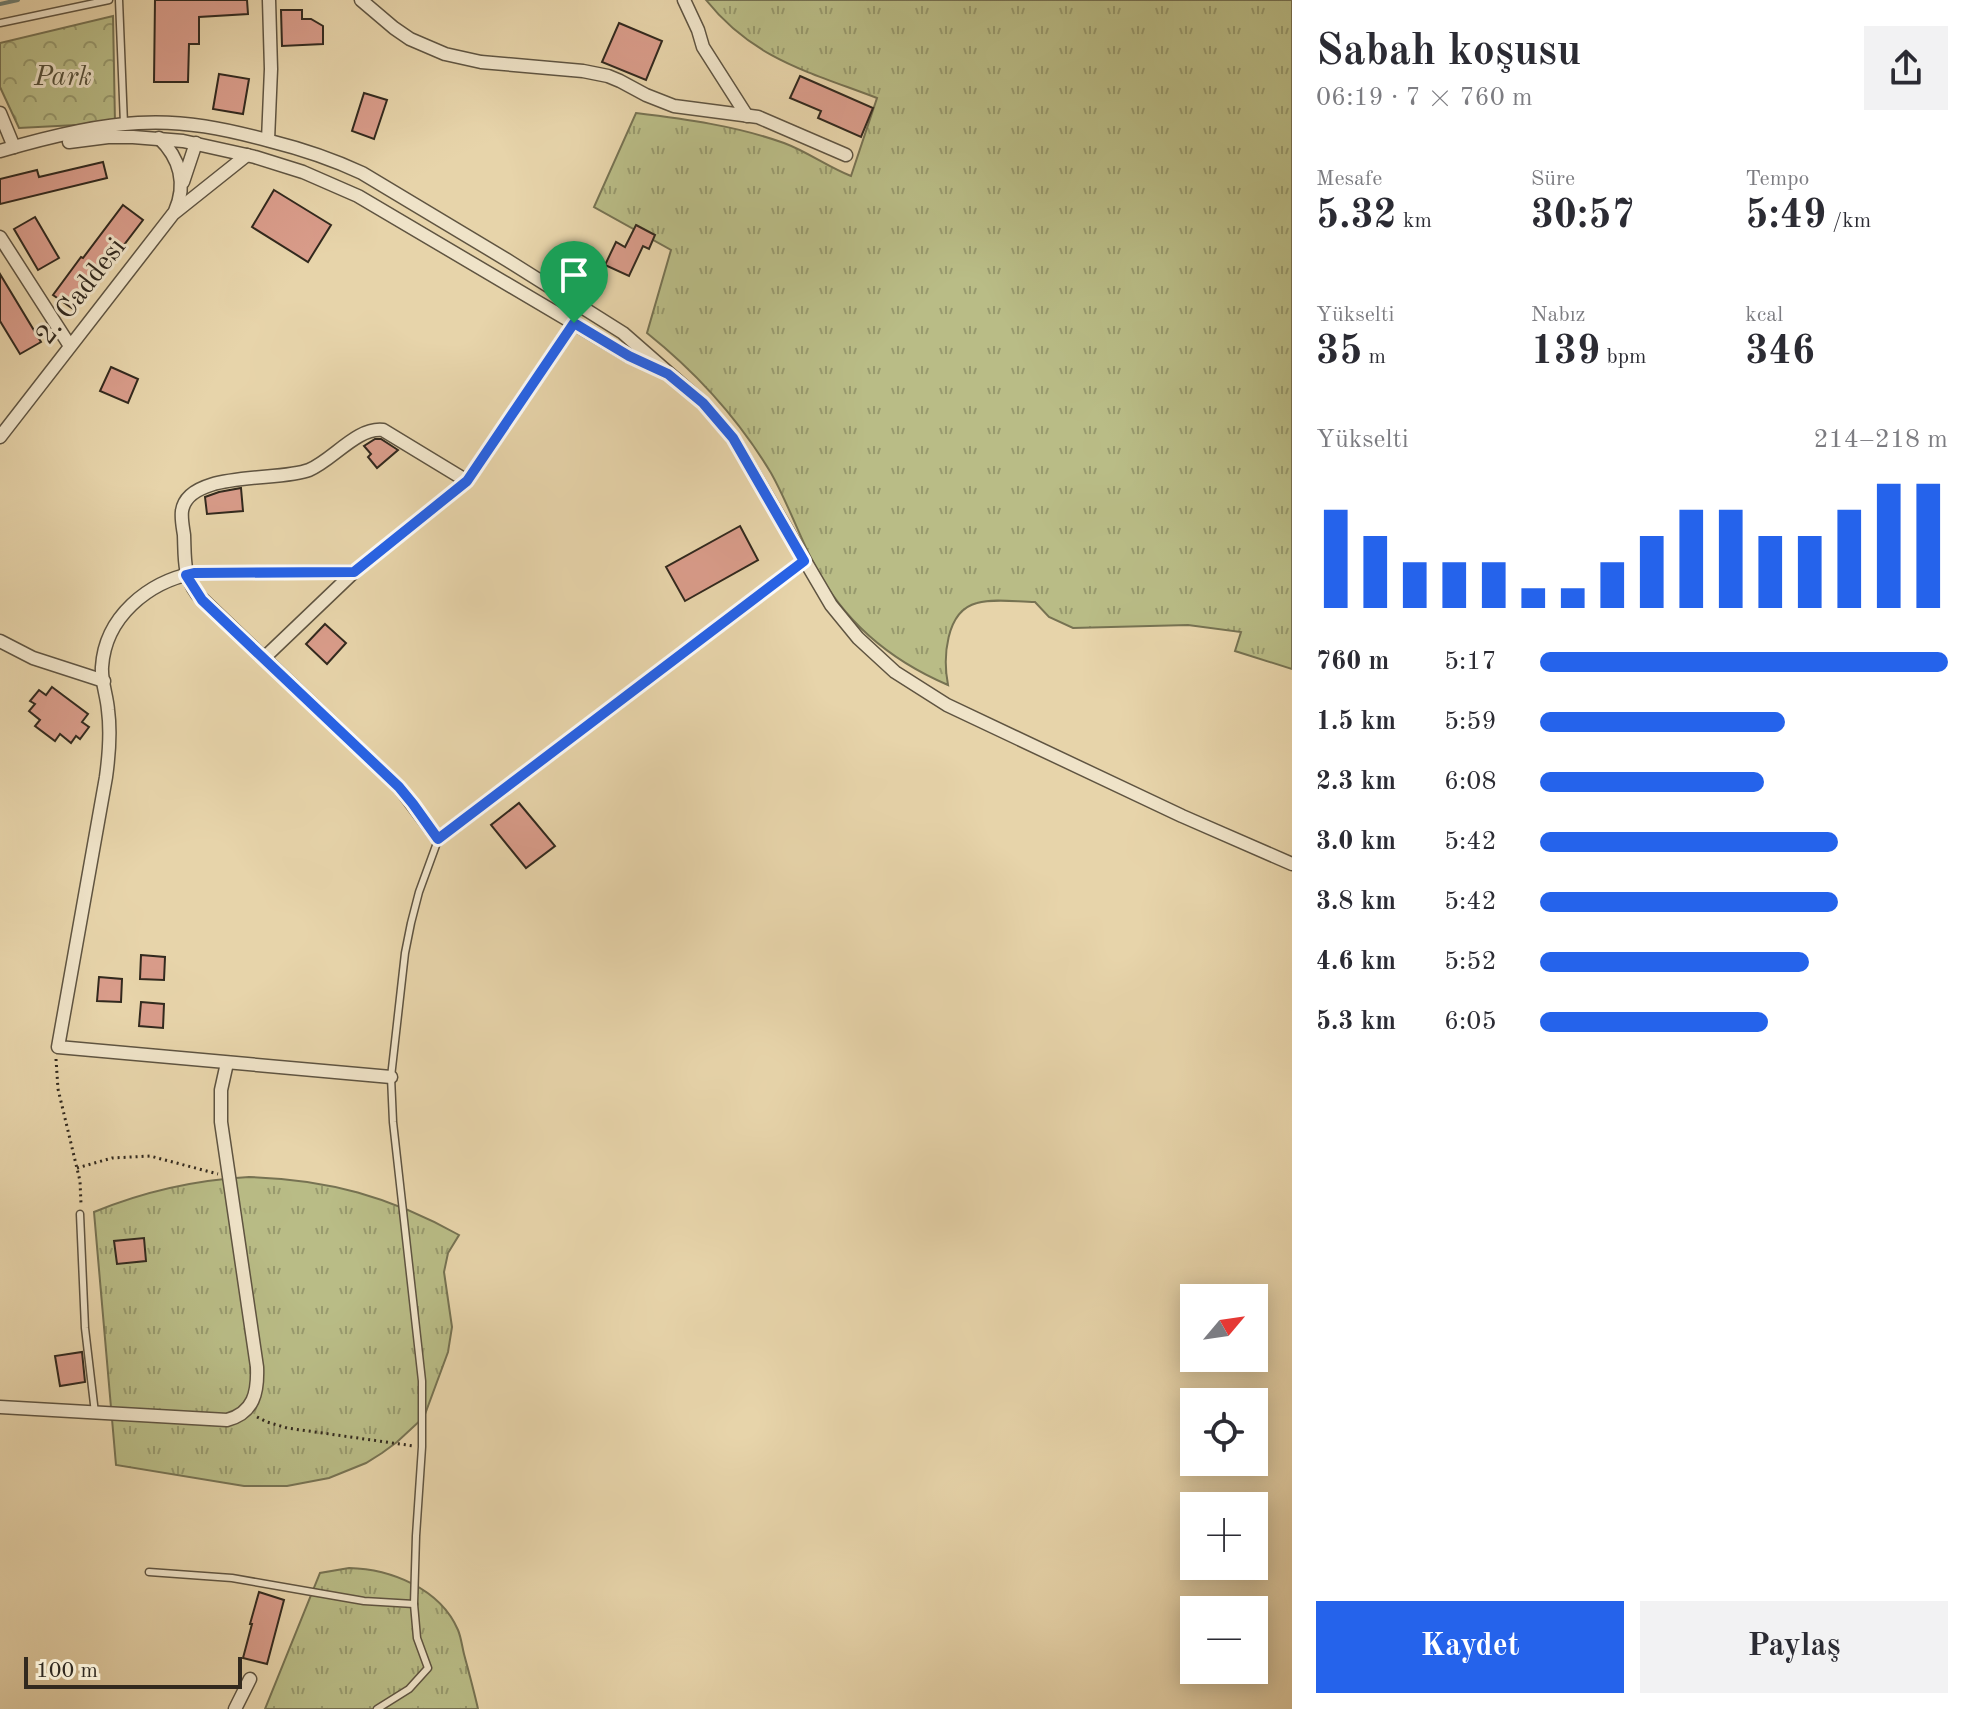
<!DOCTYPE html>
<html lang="tr">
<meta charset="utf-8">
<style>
body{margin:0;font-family:"Old Standard TT",serif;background:#f2f2f3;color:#2b2b33;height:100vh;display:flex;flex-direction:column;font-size:30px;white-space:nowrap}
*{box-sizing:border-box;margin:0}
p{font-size:26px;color:#7c7c81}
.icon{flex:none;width:44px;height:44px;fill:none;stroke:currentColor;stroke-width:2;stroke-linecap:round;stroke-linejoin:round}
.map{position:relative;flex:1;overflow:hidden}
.drawer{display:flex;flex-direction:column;background:#fff;width:680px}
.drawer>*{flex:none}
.needle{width:52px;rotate:61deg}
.fabs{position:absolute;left:1180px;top:1284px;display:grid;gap:16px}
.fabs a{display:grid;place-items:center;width:88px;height:88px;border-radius:0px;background:#fff;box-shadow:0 4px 20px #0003;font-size:40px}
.scale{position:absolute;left:24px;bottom:20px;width:218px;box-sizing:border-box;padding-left:8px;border:4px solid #32291e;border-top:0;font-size:22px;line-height:28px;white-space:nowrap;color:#32291e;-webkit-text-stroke:6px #efe3c8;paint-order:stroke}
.pin{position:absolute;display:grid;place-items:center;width:68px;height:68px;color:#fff;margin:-82px -34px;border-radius:50% 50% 50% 0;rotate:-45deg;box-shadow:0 0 8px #0007}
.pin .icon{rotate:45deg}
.round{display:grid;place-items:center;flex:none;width:84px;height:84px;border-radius:0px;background:#f2f2f3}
.overview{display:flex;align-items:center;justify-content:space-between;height:136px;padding:0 24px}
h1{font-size:44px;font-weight:700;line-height:60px}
.stats{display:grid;grid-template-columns:repeat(3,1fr);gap:12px;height:136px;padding:8px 24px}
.stats div{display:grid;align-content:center}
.stats b{font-size:40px;font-weight:700}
.stats small{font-size:22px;font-weight:400}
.stats p{font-size:22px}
.chart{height:224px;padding:16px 24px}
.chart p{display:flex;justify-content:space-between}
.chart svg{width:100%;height:144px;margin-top:8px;stroke:#2563eb;stroke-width:6}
.primary-button{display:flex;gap:16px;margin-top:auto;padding:16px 24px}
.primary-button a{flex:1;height:92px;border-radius:0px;background:#2563eb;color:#fff;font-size:32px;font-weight:700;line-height:92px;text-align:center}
.primary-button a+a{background:#f2f2f3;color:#2b2b33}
ul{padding:0 24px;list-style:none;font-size:26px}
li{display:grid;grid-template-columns:128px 96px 1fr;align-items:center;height:60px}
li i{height:20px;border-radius:10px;background:#2563eb}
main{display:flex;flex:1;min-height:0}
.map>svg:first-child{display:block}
.grass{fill:url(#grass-tufts);stroke:#767252;stroke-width:2}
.forest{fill:url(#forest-crowns);stroke:#767252;stroke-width:2}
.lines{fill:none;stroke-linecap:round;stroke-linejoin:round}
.stream{stroke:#6f7f73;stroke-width:4}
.building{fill:#d99c8a;stroke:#32291e;stroke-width:2}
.service-casing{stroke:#5f5441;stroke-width:9}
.minor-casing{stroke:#5f5441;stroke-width:15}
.path{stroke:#32291e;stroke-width:3;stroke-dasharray:2 4;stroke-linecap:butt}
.service{stroke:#efe3c8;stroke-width:6}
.minor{stroke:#efe3c8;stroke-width:12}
.route-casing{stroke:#fff;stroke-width:16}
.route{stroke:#2563eb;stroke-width:10}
.labels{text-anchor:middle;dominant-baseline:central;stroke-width:6;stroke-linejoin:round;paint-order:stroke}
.park-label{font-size:28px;font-style:italic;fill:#544e38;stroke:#efe3c8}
.street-label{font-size:28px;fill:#32291e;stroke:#efe3c8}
</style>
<main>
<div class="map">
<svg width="1292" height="1709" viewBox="0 0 1292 1709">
<defs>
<pattern id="grass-tufts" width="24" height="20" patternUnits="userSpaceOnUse" patternTransform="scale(2)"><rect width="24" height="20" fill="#b9bc86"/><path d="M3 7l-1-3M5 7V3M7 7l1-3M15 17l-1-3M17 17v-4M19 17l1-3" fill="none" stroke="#97996d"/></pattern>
<pattern id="forest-crowns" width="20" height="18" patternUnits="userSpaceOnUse" patternTransform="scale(2)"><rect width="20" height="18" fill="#b9bc86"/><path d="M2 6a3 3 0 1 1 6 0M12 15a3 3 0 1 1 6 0" fill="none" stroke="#97996d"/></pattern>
</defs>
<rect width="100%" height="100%" fill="#e7d4aa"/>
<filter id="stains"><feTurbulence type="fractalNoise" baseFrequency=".0025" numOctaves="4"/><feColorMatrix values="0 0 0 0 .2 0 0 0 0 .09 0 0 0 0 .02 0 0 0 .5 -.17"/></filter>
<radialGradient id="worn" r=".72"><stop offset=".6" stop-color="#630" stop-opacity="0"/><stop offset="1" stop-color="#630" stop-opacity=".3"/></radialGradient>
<!-- grass -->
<g class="grass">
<path d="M706,0h586v669l-57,-18 6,-19 -53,-7 -115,3 -24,-11 -14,-15c-18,0 -40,-4 -58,1 -32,8 -34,56 -29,82 -56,-24 -104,-63 -133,-119 -16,-30 -27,-63 -44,-93 -33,-55 -74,-100 -124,-140l24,-83 -77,-43 42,-94c49,6 101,13 148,30 24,9 44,24 67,33l26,-78c-68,-26 -124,-39 -171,-98z"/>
<path d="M249,1177c78,2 142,20 210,58l-11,18 -4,19 8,55 -4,25 -24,65 -27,25 -15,11 -16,10 -37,15 -42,8h-43l-128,-21 -22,-253c51,-21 100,-32 155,-35z"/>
<path d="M349,1568c41,1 91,20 109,62 3,7 4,16 6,24 5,19 10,37 14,55h-213l55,-136z"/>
</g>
<!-- forest -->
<path class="forest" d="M113,16l2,107 -96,5 -19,-41v-44z"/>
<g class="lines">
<!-- stream -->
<path class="stream" d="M0,4l18,-4"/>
</g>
<!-- building -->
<g class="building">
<path d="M155,0h92l1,14 -49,3v27h-10l-1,38h-34z"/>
<path d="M281,10h21v9h9l12,7v18l-41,2z"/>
<path d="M619,23l43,18 -16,39 -44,-18z"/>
<path d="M219,74l30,5 -6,35 -30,-5z"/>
<path d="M800,76l73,32 -12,29 -43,-19 3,-7 -31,-13z"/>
<path d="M364,93l23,7 -13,39 -22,-8z"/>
<path d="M103,162l4,16 -107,26v-25l37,-9 2,7z"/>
<path d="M274,190l57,35 -23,37 -56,-35z"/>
<path d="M123,205l20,15 -29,38 -1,-2 -40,53 -20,-14 28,-38 2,1z"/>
<path d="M35,217l24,41 -21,12 -24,-41z"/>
<path d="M636,225l19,10 -6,14 -6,-3 -14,30 -24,-11 11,-23 9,5z"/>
<path d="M0,274l41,68 -21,12 -20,-33z"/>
<path d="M111,367l27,12 -10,24 -28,-12z"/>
<path d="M375,439h6l17,11 -21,18 -9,-11 3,-3 -7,-8z"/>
<path d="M241,488l2,23 -36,3 -2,-17 14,-5z"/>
<path d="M740,526l18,34 -73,41 -19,-34z"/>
<path d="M325,624l21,19 -19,21 -21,-20z"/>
<path d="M52,687l36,27 -6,8 7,5 -9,12 -4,-3 -5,7 -11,-9 -5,7 -20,-15 5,-6 -11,-9 6,-7 -5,-3 9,-11 7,5z"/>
<path d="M519,803l36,43 -29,22 -35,-43z"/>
<path d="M141,955l24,2 -1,23 -24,-1z"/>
<path d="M99,977l23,2 -1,23 -24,-1z"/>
<path d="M141,1002l23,2 -1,24 -24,-2z"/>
<path d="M144,1238l2,23 -29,3 -3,-23z"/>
<path d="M82,1352l3,30 -25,4 -5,-30z"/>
<path d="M259,1592l25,8 -17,64 -24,-6 9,-34h-2z"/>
</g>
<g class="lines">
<!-- service casing -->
<g class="service-casing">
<g id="service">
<path d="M119,0l5,124"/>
<path d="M0,23l109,-23"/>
<path d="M80,1214l5,114 10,85"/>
<path d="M149,1572l83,6 132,23 50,3"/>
<path d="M377,1709l32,-20 19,-21 -11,-30 -3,-34 2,-68 6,-89v-66l-29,-259 -2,-45 14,-124 6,-30 8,-31 19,-52"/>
</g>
</g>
<!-- minor casing -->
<g class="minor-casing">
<g id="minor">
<path d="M361,0l33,28 16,11 35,15 36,8 102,9 25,5 12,5 26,14 28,11 84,11 88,38"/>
<path d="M684,0l14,30 5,17 44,69"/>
<path d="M0,113l14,34"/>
<path d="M159,138c21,20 28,46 16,73"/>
<path d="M268,140l3,-71 -2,-69"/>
<path d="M69,142l39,-5h25l50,4 72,16 48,15 55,24 271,160 29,13"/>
<path d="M0,151c41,-12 96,-26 138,-28 46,-3 88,6 132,18 32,8 62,18 92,32l145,87 116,73 80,70 30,35 98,167 27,33 37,34 52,33 235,111 110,48"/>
<path d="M183,182l13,-39"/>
<path d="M0,237l70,109"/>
<path d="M0,437l173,-223 74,-59"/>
<path d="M467,481l-84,-51c-26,-3 -50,30 -74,40 -30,12 -121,0 -127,41 -1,8 1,17 2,24 1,24 -1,39 13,59l202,193 39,52 366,-278"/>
<path d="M354,572l-160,1c-46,9 -89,44 -92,94 -1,14 5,29 6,43 3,22 1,45 -2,67l-48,270 333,30"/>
<path d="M0,641l33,17 71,23"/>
<path d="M264,658l90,-86 113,-91 107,-158"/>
<path d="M0,1407l227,13c27,-7 31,-28 30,-53l-36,-245v-32l6,-27"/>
<path d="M235,1709l15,-30"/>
</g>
</g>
<!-- path -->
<g class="path">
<path d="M56,1059l2,30 22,92 1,23"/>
<path d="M77,1168l35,-10 38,-2 68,18"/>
<path d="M257,1417l10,5 20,6 127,18"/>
</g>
<!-- service -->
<use href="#service" class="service"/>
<!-- minor -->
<use href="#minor" class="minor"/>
</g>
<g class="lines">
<!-- route casing -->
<g class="route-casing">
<path id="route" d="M574,323l55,33 39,18 35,29 30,35 71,123 -366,278 -25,-35 -14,-17 -197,-187 -16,-25 8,-2 160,-1 113,-91z"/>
</g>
<!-- route -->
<use href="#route" class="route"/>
</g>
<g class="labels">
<!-- park labels -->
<g class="park-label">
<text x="63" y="78">Park</text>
</g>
<!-- street labels -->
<g class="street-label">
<text transform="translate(82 292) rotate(-52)">2. Caddesi</text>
</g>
</g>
<rect width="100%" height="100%" filter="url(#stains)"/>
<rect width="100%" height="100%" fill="url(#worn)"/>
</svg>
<div class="fabs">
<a><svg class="needle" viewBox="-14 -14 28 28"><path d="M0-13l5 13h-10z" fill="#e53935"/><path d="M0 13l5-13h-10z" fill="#7c7c81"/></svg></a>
<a><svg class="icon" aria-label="locate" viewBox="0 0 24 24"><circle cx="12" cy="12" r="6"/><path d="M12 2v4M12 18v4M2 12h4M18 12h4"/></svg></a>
<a>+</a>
<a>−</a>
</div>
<div class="scale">100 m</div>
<div class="pin" style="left:574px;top:323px;background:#1e9e55"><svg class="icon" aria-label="arrive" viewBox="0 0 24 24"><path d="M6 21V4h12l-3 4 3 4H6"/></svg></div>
</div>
<section class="drawer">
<div class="overview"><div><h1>Sabah koşusu</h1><p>06:19 · 7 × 760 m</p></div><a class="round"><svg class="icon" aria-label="share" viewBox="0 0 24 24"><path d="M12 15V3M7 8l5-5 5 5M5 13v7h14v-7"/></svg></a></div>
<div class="stats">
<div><p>Mesafe</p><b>5.32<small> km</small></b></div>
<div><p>Süre</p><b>30:57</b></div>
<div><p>Tempo</p><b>5:49<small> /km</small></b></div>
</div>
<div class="stats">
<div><p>Yükselti</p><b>35<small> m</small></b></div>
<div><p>Nabız</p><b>139<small> bpm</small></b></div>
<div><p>kcal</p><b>346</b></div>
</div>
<div class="chart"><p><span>Yükselti</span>214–218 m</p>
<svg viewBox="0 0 160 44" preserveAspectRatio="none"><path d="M5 44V14M15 44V22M25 44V30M35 44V30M45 44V30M55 44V38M65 44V38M75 44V30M85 44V22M95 44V14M105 44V14M115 44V22M125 44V22M135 44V14M145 44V6M155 44V6"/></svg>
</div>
<ul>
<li><b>760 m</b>5:17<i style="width:100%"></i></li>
<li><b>1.5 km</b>5:59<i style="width:60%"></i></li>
<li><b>2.3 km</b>6:08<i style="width:55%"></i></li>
<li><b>3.0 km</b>5:42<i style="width:73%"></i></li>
<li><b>3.8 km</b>5:42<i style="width:73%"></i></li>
<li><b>4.6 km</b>5:52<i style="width:66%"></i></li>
<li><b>5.3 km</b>6:05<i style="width:56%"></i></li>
</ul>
<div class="primary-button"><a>Kaydet</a><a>Paylaş</a></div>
</section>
</main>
